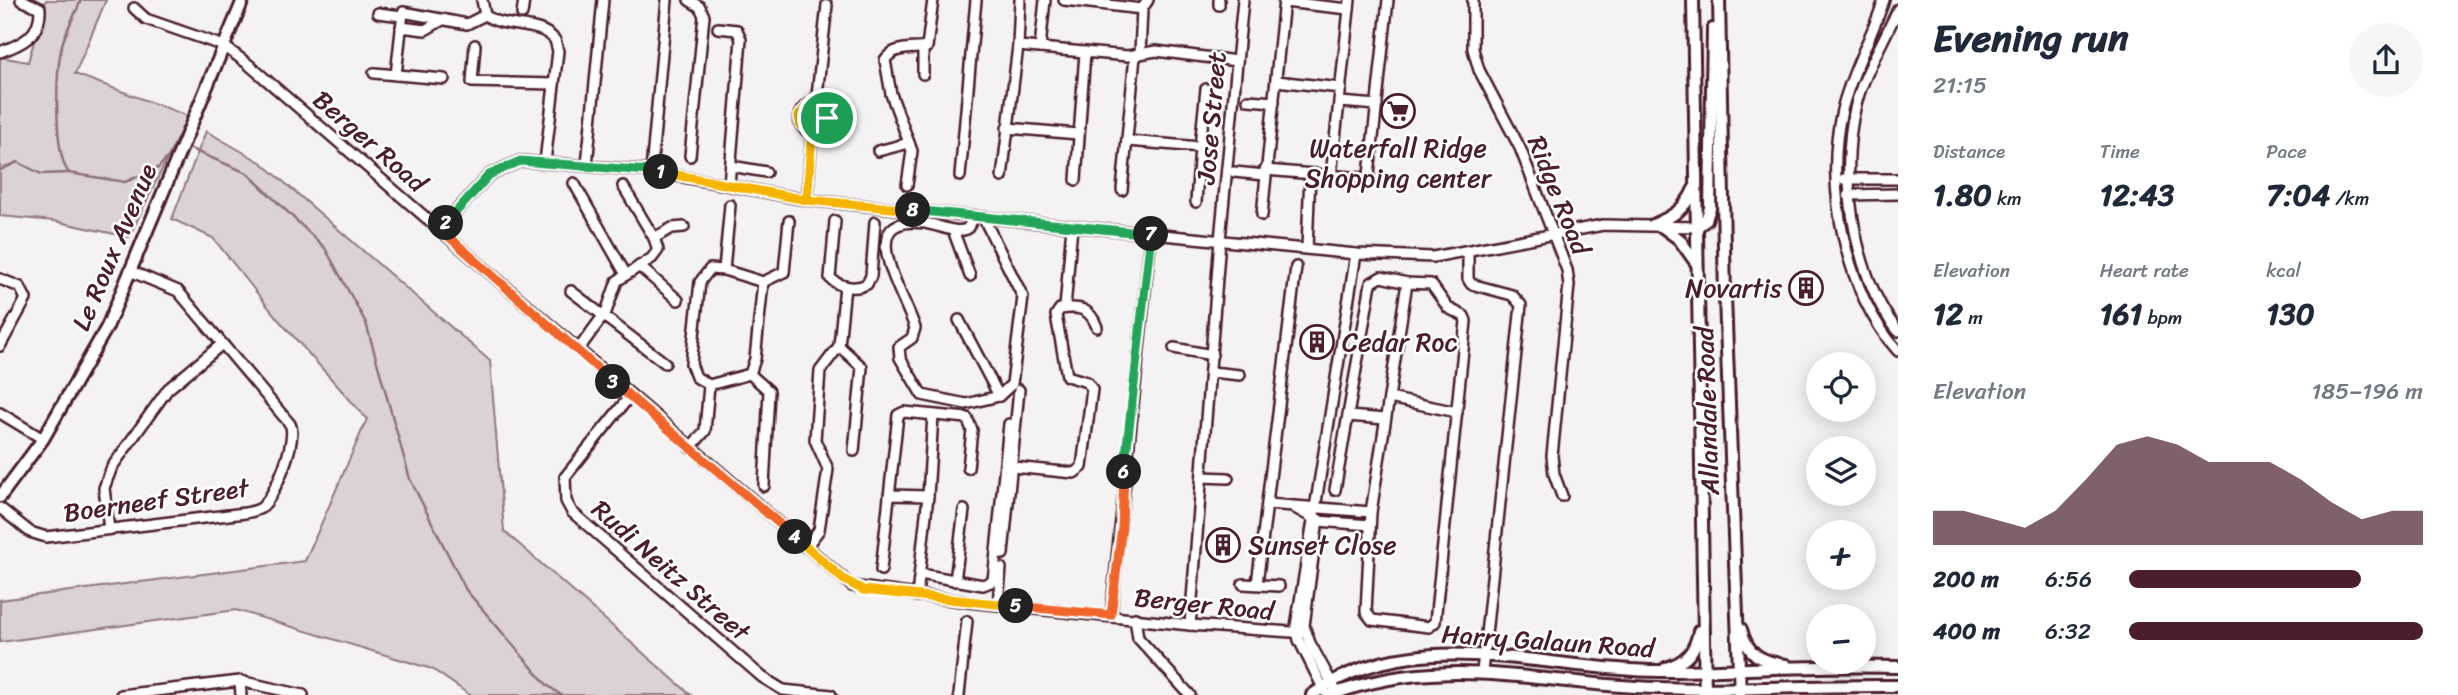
<!DOCTYPE html>
<meta charset="utf-8">
<style>
body{margin:0;font-family:Sriracha,sans-serif;background:#f6f6f7;color:#1f2937;height:100vh;display:flex;flex-direction:column;font-size:26px;white-space:nowrap}
*{box-sizing:border-box;margin:0}
p{font-size:23px;color:#747a83}
.icon{flex:none;width:38px;height:38px;fill:none;stroke:currentColor;stroke-width:2;stroke-linecap:round;stroke-linejoin:round}
.map{position:relative;flex:1;overflow:hidden}
.drawer{display:flex;flex-direction:column;background:#fff;width:560px}
.drawer>*{flex:none}
.fabs{position:absolute;left:1806px;top:352px;display:grid;gap:14px}
.fabs a{display:grid;place-items:center;width:70px;height:70px;border-radius:50%;background:#fff;box-shadow:0 4px 18px #0003;font-size:35px}
.pin{position:absolute;display:grid;place-items:center;width:60px;height:60px;color:#fff;margin:-30px;border:4px solid #fff;border-radius:50%;box-shadow:0 2px 7px #0007}
.km{position:absolute;width:35px;height:35px;margin:-18px;border-radius:50%;background:#222;color:#fff;font-size:19px;line-height:35px;text-align:center}
.round{display:grid;place-items:center;flex:none;width:74px;height:74px;border-radius:37px;background:#f6f6f7}
.overview{display:flex;align-items:center;justify-content:space-between;height:119px;padding:0 35px}
h1{font-size:38px;font-weight:800;line-height:52px}
.metrics{display:grid;grid-template-columns:repeat(3,1fr);gap:10px;height:119px;padding:7px 35px}
.metrics div{display:grid;align-content:center}
.metrics b{font-size:30px;font-weight:800}
.metrics small{font-size:19px;font-weight:400}
.metrics p{font-size:19px}
.chart{height:196px;padding:14px 35px}
.chart p{display:flex;justify-content:space-between}
.chart svg{width:100%;height:126px;margin-top:7px;fill:#4a1f2b;opacity:.7}
ul{padding:0 35px;list-style:none;font-size:23px}
li{display:grid;grid-template-columns:112px 84px 1fr;align-items:center;height:52px}
li i{height:18px;border-radius:9px;background:#4a1f2b}
main{display:flex;flex:1;min-height:0}
.map>svg:first-child{display:block}
.green{fill:#dbd2d5;stroke:#927880;stroke-width:2}
.lines{fill:none;stroke-linecap:round;stroke-linejoin:round}
.stream{stroke:#8d727a;stroke-width:2.5}
.minor-casing{stroke:#4a1f2b;stroke-width:14}
.major-casing{stroke:#4a1f2b;stroke-width:16}
.minor{stroke:#fff;stroke-width:9}
.major{stroke:#fff;stroke-width:10}
.split-1-casing{stroke:#fff;stroke-width:14}
.split-2-casing{stroke:#fff;stroke-width:14}
.split-3-casing{stroke:#fff;stroke-width:14}
.split-4-casing{stroke:#fff;stroke-width:14}
.split-5-casing{stroke:#fff;stroke-width:14}
.split-6-casing{stroke:#fff;stroke-width:14}
.split-7-casing{stroke:#fff;stroke-width:14}
.split-8-casing{stroke:#fff;stroke-width:14}
.split-9-casing{stroke:#fff;stroke-width:14}
.split-1{stroke:#f5b400;stroke-width:9}
.split-2{stroke:#22a559;stroke-width:9}
.split-3{stroke:#f0652b;stroke-width:9}
.split-4{stroke:#f0652b;stroke-width:9}
.split-5{stroke:#f5b400;stroke-width:9}
.split-6{stroke:#f0652b;stroke-width:9}
.split-7{stroke:#22a559;stroke-width:9}
.split-8{stroke:#22a559;stroke-width:9}
.split-9{stroke:#f5b400;stroke-width:9}
.labels{text-anchor:middle;dominant-baseline:central;stroke-width:5;stroke-linejoin:round;paint-order:stroke}
.street-label{font-size:26px;fill:#4a1f2b;stroke:#fff}
.poi-label{font-size:26px;fill:#4a1f2b;stroke:#fff;text-anchor:start}
</style>
<main>
<div class="map">
<svg width="1898" height="695" viewBox="0 0 1898 695">
<rect width="100%" height="100%" fill="#f4f2f2"/>
<filter id="ink" filterUnits="userSpaceOnUse"><feTurbulence type="fractalNoise" baseFrequency=".0143" numOctaves="2"/><feDisplacementMap in="SourceGraphic" scale="14" xChannelSelector="R" yChannelSelector="G"/><feConvolveMatrix kernelMatrix="1 2 1 2 8 2 1 2 1" color-interpolation-filters="sRGB"/></filter>
<g filter="url(#ink)">
<!-- green -->
<g class="green">
<path d="M46,0h60l-31,74 113,42 -59,121 -75,-16 -54,-5v-159l28,5z"/>
<path d="M206,131l56,32 228,198 14,170 187,164h-221l-38,-26 -196,-59 -236,32v-42l305,-39 62,-142 -90,-101 -64,-80 -41,-19z"/>
</g>
<g class="lines">
<!-- stream -->
<g class="stream">
<path d="M81,0c-6,15 -15,30 -19,45 -6,26 -9,108 7,128l56,9 33,-14 22,-24"/>
<path d="M186,147l61,26 78,75 41,75 44,156 56,111 81,95 14,10"/>
<path d="M0,170l18,-8 23,12 28,-1"/>
</g>
<!-- minor casing -->
<g class="minor-casing">
<g id="minor">
<path d="M482,0l3,15c20,15 54,5 70,25l3,11 -13,111"/>
<path d="M689,0l11,7 4,9 -14,140"/>
<path d="M1064,0l78,9"/>
<path d="M1473,0v49l6,21 41,78 47,122 2,15 -17,171 2,18 8,22"/>
<path d="M1884,0c-12,37 -33,72 -42,110 -18,75 3,183 56,241"/>
<path d="M1284,2l65,7"/>
<path d="M1219,5v-5"/>
<path d="M134,8l12,11 78,27 24,18 604,522 116,16 222,23 116,8"/>
<path d="M1898,9c-12,27 -28,54 -38,82 -24,70 -9,183 38,240"/>
<path d="M378,13l24,3"/>
<path d="M522,14l2,-14"/>
<path d="M401,27l24,3 19,-11"/>
<path d="M718,28l19,2 4,9 -12,146"/>
<path d="M475,45l-3,37 82,2"/>
<path d="M1018,46l110,10 28,-5 81,10"/>
<path d="M923,48v26"/>
<path d="M1040,48l5,-48"/>
<path d="M0,52c22,-8 41,-16 40,-44l-19,-8"/>
<path d="M1140,54l2,-45 6,-9"/>
<path d="M374,73l70,6"/>
<path d="M396,75l7,-63 64,12 18,-9"/>
<path d="M1276,81l65,7"/>
<path d="M1248,100l26,2"/>
<path d="M1340,102l37,3"/>
<path d="M816,104l11,-99"/>
<circle cx="813" cy="118" r="14"/>
<path d="M1007,128l71,6"/>
<path d="M1128,141l72,6 -4,55"/>
<path d="M1200,147l6,-58"/>
<path d="M878,151l31,-8"/>
<path d="M587,165l16,-165"/>
<path d="M731,166l35,6"/>
<path d="M1265,170l98,8 6,-3 19,-175"/>
<path d="M651,171l16,-171"/>
<path d="M1234,172l31,3"/>
<path d="M960,176l16,-176"/>
<path d="M1331,176l19,-176"/>
<path d="M1002,177l16,-131 2,-46"/>
<path d="M1844,179h54"/>
<path d="M1076,180l9,-128"/>
<path d="M574,183l51,90"/>
<path d="M907,185l5,-34 -21,-57 -6,-34c10,-15 28,-10 42,-13l6,-47"/>
<path d="M1122,190l13,-134"/>
<path d="M1848,195l50,-1"/>
<path d="M807,200l5,-68"/>
<path d="M1262,215l22,-215"/>
<path d="M975,216l-8,13c-13,5 -28,-4 -42,-6 -75,-10 -20,72 -10,105l-3,10 -13,9 1,11 22,37 44,9 33,-8 13,-12 11,-87 -40,-80"/>
<path d="M835,221l-5,57c9,9 25,12 37,6l4,-8 4,-54"/>
<path d="M440,229l49,-54 31,-14 131,10 156,29 549,54 77,3 170,-32 94,2"/>
<path d="M953,230l17,46"/>
<path d="M654,238l18,-10 12,-1"/>
<path d="M1307,248l3,-74"/>
<path d="M1468,252v27l3,5 41,11 9,10 -39,367"/>
<path d="M639,266l39,34"/>
<path d="M724,270l6,-65"/>
<path d="M0,279l20,8 6,12 -26,47"/>
<path d="M763,282l21,-10 5,-51"/>
<path d="M1407,283l24,1 17,24 16,8 2,5 -31,301 -6,5 -57,-7 -6,-8 5,-100z"/>
<path d="M571,291l94,72"/>
<path d="M1065,308l7,-82"/>
<path d="M959,320l40,76"/>
<path d="M839,346l23,21 -8,84"/>
<path d="M1174,348l38,7"/>
<path d="M578,350l28,-38 11,-31 35,-23 6,-8 -4,-12 -31,-52"/>
<path d="M1211,372l29,3"/>
<path d="M750,374l5,-15 8,-77 -39,-12 -14,-1 -10,13 -9,82 5,13 13,8 41,-11 19,17 -5,95"/>
<path d="M630,396l-65,81 1,24 6,11 190,165 21,13 48,5"/>
<path d="M1389,398l68,14"/>
<path d="M0,413l43,26"/>
<path d="M1348,416l37,3"/>
<path d="M690,448l15,-17 4,-46"/>
<path d="M1013,467l61,6 8,-6 10,-78 -5,-7 -20,-6 -11,-61 4,-6c19,-3 30,-1 37,18"/>
<path d="M1202,477l26,1"/>
<path d="M1335,490l36,-207 10,-6 26,6"/>
<path d="M889,495l39,1"/>
<path d="M1268,504l103,8"/>
<path d="M0,508l30,24 16,5 199,-24c5,-1 11,-2 16,-5 14,-11 37,-69 29,-84l-112,-133 -48,-20"/>
<path d="M1295,508l23,13 52,4"/>
<path d="M1318,519l-14,107 6,17 25,46"/>
<path d="M109,529l-5,-41 8,-21 56,-78 54,-45"/>
<path d="M806,547l13,-17 9,-61 -13,-29 5,-69 19,-25 6,-60"/>
<path d="M1003,554l16,-164"/>
<path d="M881,570l17,-155 6,-3 63,6 5,12 -4,38"/>
<path d="M920,574l63,11 10,-4 16,-157"/>
<path d="M955,581l9,-71"/>
<path d="M1243,584l36,2"/>
<path d="M1257,584l39,-317"/>
<path d="M917,596l11,-100 5,-81"/>
<path d="M998,604l3,-36"/>
<path d="M1111,615l40,-381"/>
<path d="M1135,618l3,20 52,57"/>
<path d="M1190,625l30,-385 23,-240"/>
<path d="M240,681l1,14"/>
<path d="M1325,692l-26,-52 -3,-14 60,-372"/>
<path d="M121,695l119,-14 63,14"/>
<path d="M959,695l8,-74"/>
</g>
</g>
<!-- major casing -->
<g class="major-casing">
<g id="major">
<path d="M1693,0l12,695"/>
<path d="M1719,0l6,297 15,398"/>
<path d="M1653,225c21,-9 32,-16 41,-36"/>
<path d="M1660,225l19,14 18,25"/>
<path d="M1697,227l9,-7 4,-12 3,-179"/>
<path d="M0,497l43,-58 64,-112 136,-327"/>
<path d="M1741,629c6,26 21,33 45,36"/>
<path d="M1666,668c20,-6 29,-16 33,-37"/>
<path d="M1312,695c100,-74 234,-24 347,-24 79,0 160,-7 239,-4"/>
<path d="M1331,695c112,-43 213,-10 327,-7 80,3 160,-3 240,-2"/>
</g>
</g>
<!-- minor -->
<use href="#minor" class="minor"/>
<!-- major -->
<use href="#major" class="major"/>
</g>
</g>
<g class="lines" filter="url(#ink)">
<!-- split-1 casing -->
<g class="split-1-casing">
<path id="split-1" d="M661,172l146,28 5,-68 9,-2 6,-12"/>
</g>
<!-- split-2 casing -->
<g class="split-2-casing">
<path id="split-2" d="M446,223l43,-48 31,-14 141,11"/>
</g>
<!-- split-3 casing -->
<g class="split-3-casing">
<path id="split-3" d="M446,223l-6,6 173,153"/>
</g>
<!-- split-4 casing -->
<g class="split-4-casing">
<path id="split-4" d="M613,382l182,155"/>
</g>
<!-- split-5 casing -->
<g class="split-5-casing">
<path id="split-5" d="M795,537l48,42 20,11 153,16"/>
</g>
<!-- split-6 casing -->
<g class="split-6-casing">
<path id="split-6" d="M1016,606l95,9 11,-88 2,-55"/>
</g>
<!-- split-7 casing -->
<g class="split-7-casing">
<path id="split-7" d="M1124,472l27,-238"/>
</g>
<!-- split-8 casing -->
<g class="split-8-casing">
<path id="split-8" d="M913,210l238,24"/>
</g>
<!-- split-9 casing -->
<g class="split-9-casing">
<path id="split-9" d="M827,118c-2,-11 -10,-15 -20,-12l-8,10 2,9 11,7 -5,68 106,10"/>
</g>
<!-- split-1 -->
<use href="#split-1" class="split-1"/>
<!-- split-2 -->
<use href="#split-2" class="split-2"/>
<!-- split-3 -->
<use href="#split-3" class="split-3"/>
<!-- split-4 -->
<use href="#split-4" class="split-4"/>
<!-- split-5 -->
<use href="#split-5" class="split-5"/>
<!-- split-6 -->
<use href="#split-6" class="split-6"/>
<!-- split-7 -->
<use href="#split-7" class="split-7"/>
<!-- split-8 -->
<use href="#split-8" class="split-8"/>
<!-- split-9 -->
<use href="#split-9" class="split-9"/>
</g>
<!-- icons -->
<defs>
<g id="supermarket-ring" transform="scale(1.75)"><circle r="9.5" fill="#fff" stroke="#4a1f2b" stroke-width="1.5"/><path d="M-6-5.5h2.5l.6 2H6L4.5 2H-2.5L-4.4-4H-6ZM-1.5 3.2a1.3 1.3 0 1 0 .1 0ZM3 3.2a1.3 1.3 0 1 0 .1 0Z" fill="#4a1f2b"/></g>
<g id="building-ring" transform="scale(1.75)"><circle r="9.5" fill="#fff" stroke="#4a1f2b" stroke-width="1.5"/><path d="M-4-6H4V6H1V3H-1V6H-4ZM-2.5-4.3h1.7v1.8h-1.7ZM.8-4.3h1.7v1.8H.8ZM-2.5-1h1.7V.8h-1.7ZM.8-1h1.7V.8H.8Z" fill="#4a1f2b"/></g>
</defs>
<g fill-rule="evenodd">
<use href="#supermarket-ring" x="1398" y="111"/>
<use href="#building-ring" x="1806" y="288"/>
<use href="#building-ring" x="1317" y="342"/>
<use href="#building-ring" x="1223" y="545"/>
</g>
<g class="labels">
<!-- street labels -->
<g class="street-label">
<text transform="translate(1211 118) rotate(-85)">Jose Street</text>
<text transform="translate(370 141) rotate(41)">Berger Road</text>
<text transform="translate(1559 195) rotate(68)">Ridge Road</text>
<text transform="translate(114 247) rotate(-67)">Le Roux Avenue</text>
<text transform="translate(1707 411) rotate(-92)">Allandale Road</text>
<text transform="translate(156 500) rotate(-8)">Boerneef Street</text>
<text transform="translate(671 570) rotate(41)">Rudi Neitz Street</text>
<text transform="translate(1204 604) rotate(6)">Berger Road</text>
<text transform="translate(1548 641) rotate(4)">Harry Galaun Road</text>
</g>
<!-- poi labels -->
<g class="poi-label">
<text x="1398" y="148" text-anchor="middle">Waterfall Ridge<tspan x="1398" dy="30">Shopping center</tspan></text>
<text x="1782" y="288" text-anchor="end">Novartis</text>
<text x="1342" y="342">Cedar Roc</text>
<text x="1248" y="545">Sunset Close</text>
</g>
</g>
</svg>
<div class="fabs">
<a><svg class="icon" aria-label="locate" viewBox="0 0 24 24"><circle cx="12" cy="12" r="6"/><path d="M12 2v4M12 18v4M2 12h4M18 12h4"/></svg></a>
<a><svg class="icon" aria-label="layers" viewBox="0 0 24 24"><path d="M12 4l9 5-9 5-9-5zM3 14l9 5 9-5"/></svg></a>
<a>+</a>
<a>−</a>
</div>
<div class="pin" style="left:827px;top:118px;background:#1e9e55"><svg class="icon" aria-label="arrive" viewBox="0 0 24 24"><path d="M6 21V4h12l-3 4 3 4H6"/></svg></div>
<b class="km" style="left:661px;top:172px">1</b>
<b class="km" style="left:446px;top:223px">2</b>
<b class="km" style="left:613px;top:382px">3</b>
<b class="km" style="left:795px;top:537px">4</b>
<b class="km" style="left:1016px;top:606px">5</b>
<b class="km" style="left:1124px;top:472px">6</b>
<b class="km" style="left:1151px;top:234px">7</b>
<b class="km" style="left:913px;top:210px">8</b>
</div>
<section class="drawer">
<div class="overview"><div><h1>Evening run</h1><p>21:15</p></div><a class="round"><svg class="icon" aria-label="share" viewBox="0 0 24 24"><path d="M12 15V3M7 8l5-5 5 5M5 13v7h14v-7"/></svg></a></div>
<div class="metrics">
<div><p>Distance</p><b>1.80<small> km</small></b></div>
<div><p>Time</p><b>12:43</b></div>
<div><p>Pace</p><b>7:04<small> /km</small></b></div>
</div>
<div class="metrics">
<div><p>Elevation</p><b>12<small> m</small></b></div>
<div><p>Heart rate</p><b>161<small> bpm</small></b></div>
<div><p>kcal</p><b>130</b></div>
</div>
<div class="chart"><p><span>Elevation</span>185–196 m</p>
<svg viewBox="0 0 160 44" preserveAspectRatio="none"><path d="M0 44V32L10 32L20 35L30 38L40 32L50 21L60 9L70 6L80 9L90 15L100 15L110 15L120 21L130 29L140 35L150 32L160 32V44z"/></svg>
</div>
<ul>
<li><b>200 m</b>6:56<i style="width:79%"></i></li>
<li><b>400 m</b>6:32<i style="width:100%"></i></li>
</ul>
</section>
</main>
